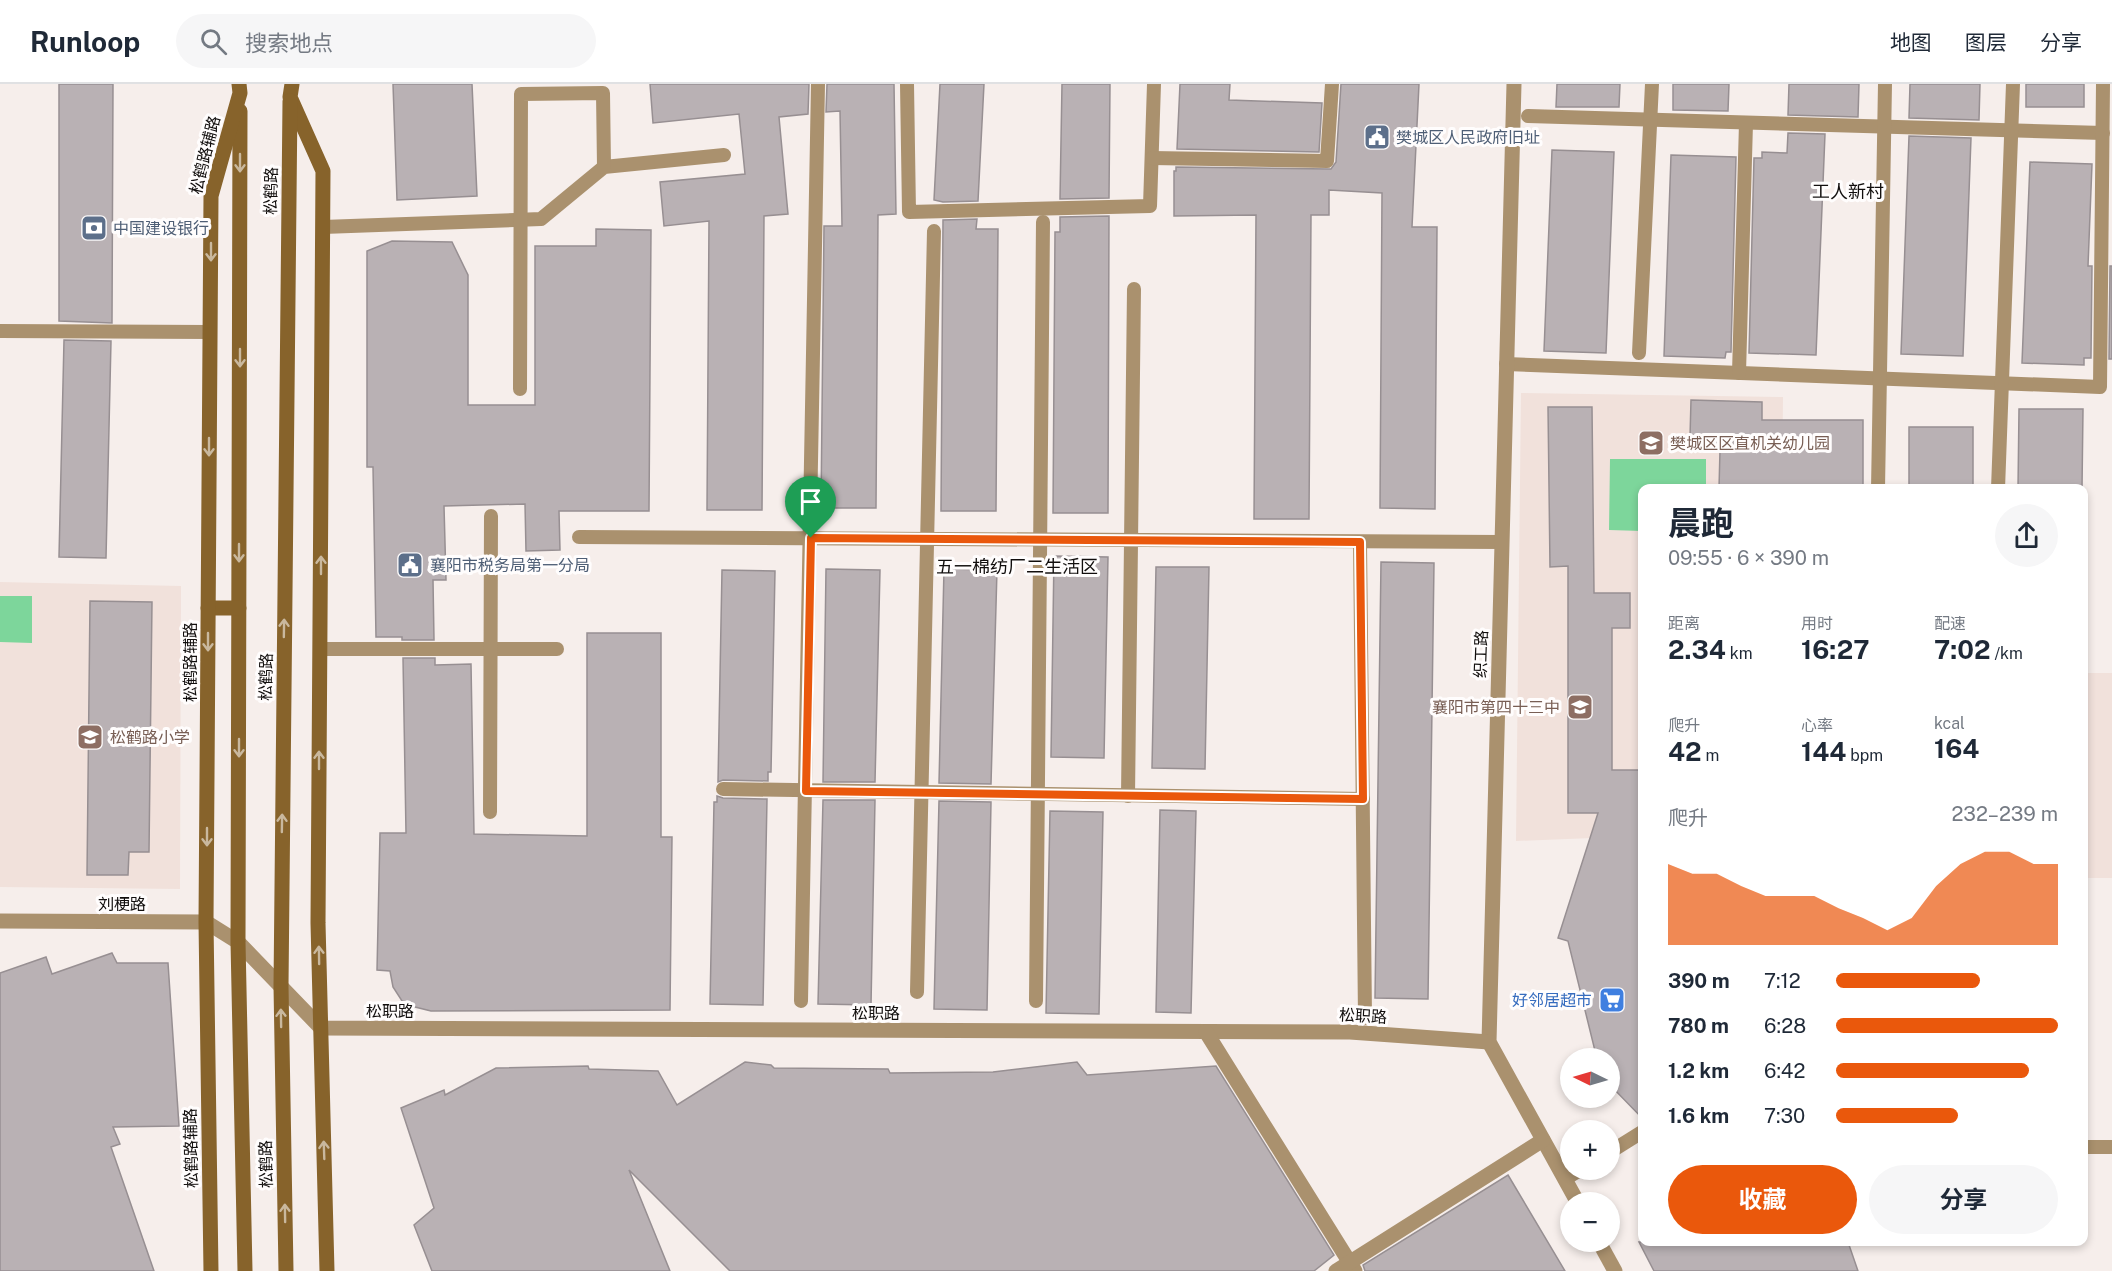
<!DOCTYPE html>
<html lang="zh">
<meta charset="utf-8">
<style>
body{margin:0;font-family:"Public Sans","Noto Sans SC",sans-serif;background:#f6f6f7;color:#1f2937;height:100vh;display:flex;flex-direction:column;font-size:22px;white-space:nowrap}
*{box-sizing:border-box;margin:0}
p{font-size:20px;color:#747a83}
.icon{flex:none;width:33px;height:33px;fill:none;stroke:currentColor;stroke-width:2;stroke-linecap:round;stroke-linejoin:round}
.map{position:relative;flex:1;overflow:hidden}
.side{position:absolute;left:1638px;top:400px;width:450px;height:762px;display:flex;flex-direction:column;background:#fff;border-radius:12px;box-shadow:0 3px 9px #0003}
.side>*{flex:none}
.needle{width:39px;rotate:275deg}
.tools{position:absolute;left:1560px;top:964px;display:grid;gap:12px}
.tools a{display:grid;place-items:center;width:60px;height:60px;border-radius:50%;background:#fff;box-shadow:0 3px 9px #0003;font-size:30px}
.pin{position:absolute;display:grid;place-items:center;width:51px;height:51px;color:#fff;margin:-62px -26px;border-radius:50% 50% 50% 0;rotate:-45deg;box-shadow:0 0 6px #0007}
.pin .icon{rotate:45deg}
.round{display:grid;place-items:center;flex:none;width:63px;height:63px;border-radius:32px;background:#f6f6f7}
.headline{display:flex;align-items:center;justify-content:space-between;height:102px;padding:0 30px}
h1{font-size:33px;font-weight:700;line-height:45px}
.metrics{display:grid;grid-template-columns:repeat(3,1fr);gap:9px;height:102px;padding:6px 30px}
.metrics div{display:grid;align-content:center}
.metrics b{font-size:26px;font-weight:700}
.metrics small{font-size:16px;font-weight:400}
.metrics p{font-size:16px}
.chart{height:168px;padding:12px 30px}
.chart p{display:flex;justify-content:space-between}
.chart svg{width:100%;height:108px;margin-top:6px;fill:#ea580c;opacity:.7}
.primary-button{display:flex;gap:12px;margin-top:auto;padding:12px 30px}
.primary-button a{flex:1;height:69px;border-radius:36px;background:#ea580c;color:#fff;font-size:24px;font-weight:700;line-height:69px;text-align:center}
.primary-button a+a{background:#f6f6f7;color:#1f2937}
ul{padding:0 30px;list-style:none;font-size:20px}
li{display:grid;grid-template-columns:96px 72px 1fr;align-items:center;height:45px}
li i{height:15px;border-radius:8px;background:#ea580c}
header{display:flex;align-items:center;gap:36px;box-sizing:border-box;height:84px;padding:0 30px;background:#fff;border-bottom:2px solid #e0e1e3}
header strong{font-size:28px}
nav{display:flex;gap:33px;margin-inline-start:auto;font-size:21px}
.search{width:420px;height:54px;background:#f6f6f7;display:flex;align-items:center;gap:15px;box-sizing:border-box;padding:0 21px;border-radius:33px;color:#747a83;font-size:22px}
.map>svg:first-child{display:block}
.built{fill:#f1e1db}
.green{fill:#7dd69b}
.building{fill:#b9b1b4;stroke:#978f92;stroke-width:1.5}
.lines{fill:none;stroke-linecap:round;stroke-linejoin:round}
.lane{stroke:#aa916e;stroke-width:14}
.street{stroke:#aa916e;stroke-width:15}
.secondary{stroke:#87632b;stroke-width:15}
.oneway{stroke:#c9b89e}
.route-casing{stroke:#fff;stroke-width:12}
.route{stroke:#ea580c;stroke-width:8}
.labels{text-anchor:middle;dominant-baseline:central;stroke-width:6;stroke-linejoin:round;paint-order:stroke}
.service-label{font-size:16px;fill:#4e5e75;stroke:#fffdfd;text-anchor:start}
.street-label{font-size:16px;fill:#110e0d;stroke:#fffdfd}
.education-label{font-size:16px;fill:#785e54;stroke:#fffdfd;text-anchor:start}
.shop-label{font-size:16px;fill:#366cbe;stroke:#fffdfd;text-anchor:end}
.neighbourhood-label{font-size:18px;fill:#110e0d;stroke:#fffdfd}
</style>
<header>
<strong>Runloop</strong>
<div class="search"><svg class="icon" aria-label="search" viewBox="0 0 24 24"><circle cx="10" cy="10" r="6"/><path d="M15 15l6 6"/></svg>搜索地点</div>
<nav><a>地图</a><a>图层</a><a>分享</a></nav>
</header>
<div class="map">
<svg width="2112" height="1187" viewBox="0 0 2112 1187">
<rect width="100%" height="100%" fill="#f6eeeb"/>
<!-- built -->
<g class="built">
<path d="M1521,309l262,4 -1,92h-140v347l-126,5z"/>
<path d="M0,498l181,4 -1,303 -180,-2z"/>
<rect x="2084" y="589" width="28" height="205"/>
</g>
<!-- green -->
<g class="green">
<path d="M1610,375h96v30h-64v42l-33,-1z"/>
<path d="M0,512h32v47l-32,-1z"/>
</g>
<!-- building -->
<g class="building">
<path d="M59,0h54l-1,239 -53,-2z"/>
<path d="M393,0h79l5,112 -80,4z"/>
<path d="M650,0h159l-1,30 -29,3 9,97 -24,2 -2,294h-55l2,-289 -45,5 -4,-44 85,-8 -6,-60 -86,9z"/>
<path d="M827,0h67l2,130 -18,1 -2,293h-55l3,-282h18l-2,-115 -14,1z"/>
<path d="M940,0h44l-6,117 -35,1 -9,-2z"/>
<path d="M1062,0h48l-1,114 -49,1z"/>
<path d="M1180,0h50l-1,16 93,3 -3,49 -142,-3z"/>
<path d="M1341,0h78l-7,143h25l-2,282 -55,-1 2,-315 -53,-3v25h-18l-2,304h-55l2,-304 -82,1v-45h2v-4l155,2 5,-7z"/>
<path d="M1557,0h63l-1,23h-63z"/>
<path d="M1673,0h56l-1,27 -55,-1z"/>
<path d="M1789,0h70l-1,33 -70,-2z"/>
<path d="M1910,0h70l-1,36 -70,-2z"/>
<rect x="2026" y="0" width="58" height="23"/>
<path d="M1788,49l37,1 -9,221 -67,-2 5,-195h8v-6l25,1z"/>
<path d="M1909,52l62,2 -8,218 -62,-2z"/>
<path d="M1552,66l62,2 -8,201 -62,-2z"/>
<path d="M1671,71l65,2 -5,195h-5l-1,6 -61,-2z"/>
<path d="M2030,78l62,2 -4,102h4l-1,92h-7v7l-62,-2z"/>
<path d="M1109,132l-1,297h-55l2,-281h5v-15z"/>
<path d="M977,135l-1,10h22l-2,282h-55l2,-291z"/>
<path d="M596,145l55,1 -2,281h-90l1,39 -34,1 -1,-47 -81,2 2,74h-13l1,60h-32v-3h-26l-3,-170h-6v-216l25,-10 60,1 16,33v130h67v-159h61z"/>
<path d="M2110,182h2v93h-3z"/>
<path d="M64,256l47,1 -5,217 -47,-1z"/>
<path d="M1691,316l71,2v18h101v69h-144l1,-39 -13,-1 1,-11 -18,-1z"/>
<path d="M1548,323h44l2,186h36v35h-18v142h30v348l-32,-33v-26h-13l-29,-118 -10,-3 40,-125h-30v-247l-18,1z"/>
<path d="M2019,325h64l-1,80h-64z"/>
<rect x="1909" y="343" width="64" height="62"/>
<path d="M1054,472l54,1 -4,201 -53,-1z"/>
<path d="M1381,478l53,1 -6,436 -53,-1z"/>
<path d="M1156,483h53l-4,202 -53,-1z"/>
<path d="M826,485l54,1 -5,212h-52z"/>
<path d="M944,485l53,1 -6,214 -52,-1z"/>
<path d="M722,486l53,1 -4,201h-3v9l-45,-1 -5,2z"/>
<path d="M90,517l62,1 -3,250h-20l-1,23h-41z"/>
<path d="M587,549h74v204h11l-2,173 -239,1 -16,-4 -13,-6 -9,-14 -3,-16 -13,-1 3,-137h26l-3,-175h32v7l36,-1 3,170 113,2z"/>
<path d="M717,712l6,2 44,1 -4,206 -53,-1 4,-202h3z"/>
<path d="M823,716h52l-4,205 -53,-1z"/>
<path d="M939,717l52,1 -4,208 -53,-1z"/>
<path d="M1160,726l36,1 -5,202 -35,-1z"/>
<path d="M1050,727l53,1 -4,202 -53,-1z"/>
<path d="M112,869l5,10h51l11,163 -66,1 7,17 -9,3 43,124h-154v-298l46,-16 6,17z"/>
<path d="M745,978l26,3 3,3 114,1 2,4 103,-1 84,-10 10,13 129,-9 118,189 -20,16h-584l-101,-101 41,101h-238l-18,-46 20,-17 -33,-100 43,-18 1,5 51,-27 92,-2 1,3 69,2 19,34z"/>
<path d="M1508,1091l57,96h-200l-2,-6z"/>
<path d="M1639,1158h209l10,29h-204z"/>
</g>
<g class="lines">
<!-- lane -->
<g class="lane">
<path d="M907,0l2,128 241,-6 4,-122"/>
<path d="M1528,32l575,17"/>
<path d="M1152,74l175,3 5,-77"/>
<path d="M323,143l218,-8 63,-52 120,-12"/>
<path d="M0,247l210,1"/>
<path d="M1639,269l13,-269"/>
<path d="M1506,280l594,23 3,-303"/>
<path d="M1739,289l7,-250"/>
<path d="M520,305l1,-295 82,-1 1,74"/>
<path d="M1878,405l7,-405"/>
<path d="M1998,405l15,-405"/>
<path d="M579,453l923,5"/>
<path d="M1360,458l5,476"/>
<path d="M320,565h237"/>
<path d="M723,705l640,10"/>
<path d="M1128,712l6,-507"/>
<path d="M490,728l1,-296"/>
<path d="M917,908l17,-761"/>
<path d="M801,917l17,-917"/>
<path d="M1036,917l7,-779"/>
<path d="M2084,1063h28"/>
<path d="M1610,1068l32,-20"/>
<path d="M1565,1095l15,-9"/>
</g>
<!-- street -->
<g class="street">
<path d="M1514,0l-25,958 89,161"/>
<path d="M0,837l206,1 32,20 83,86 1029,4 139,10"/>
<path d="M1206,948l149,239"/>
<path d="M1599,1158l16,29"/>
<path d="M1336,1187l207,-131"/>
</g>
<!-- secondary -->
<g class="secondary">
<path d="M292,0l-2,13 33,74 -5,752 9,348"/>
<path d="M240,27l-2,831 7,329"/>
<path d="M208,524h31"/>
<path d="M211,1187l-5,-349 5,-726 29,-103 -1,-9"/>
<path d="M286,1187l-5,-285 9,-885"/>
</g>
</g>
<!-- one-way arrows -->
<defs><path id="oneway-shaft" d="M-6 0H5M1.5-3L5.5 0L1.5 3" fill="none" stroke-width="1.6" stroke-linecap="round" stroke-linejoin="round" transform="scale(1.5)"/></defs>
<g class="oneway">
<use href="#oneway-shaft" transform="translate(240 79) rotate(90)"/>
<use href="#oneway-shaft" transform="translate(211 168) rotate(90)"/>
<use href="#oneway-shaft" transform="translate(240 274) rotate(90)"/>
<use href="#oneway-shaft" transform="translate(209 363) rotate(90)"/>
<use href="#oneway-shaft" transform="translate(239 469) rotate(90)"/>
<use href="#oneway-shaft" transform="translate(321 481) rotate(-90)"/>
<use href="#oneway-shaft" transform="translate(284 544) rotate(-89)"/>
<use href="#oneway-shaft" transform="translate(208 558) rotate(90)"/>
<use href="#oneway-shaft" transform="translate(239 664) rotate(90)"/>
<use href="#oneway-shaft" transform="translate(319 676) rotate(-90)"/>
<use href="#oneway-shaft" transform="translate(282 739) rotate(-89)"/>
<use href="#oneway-shaft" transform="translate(207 753) rotate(90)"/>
<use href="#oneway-shaft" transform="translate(319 871) rotate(-91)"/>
<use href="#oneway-shaft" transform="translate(281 934) rotate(-91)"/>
<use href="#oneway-shaft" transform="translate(324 1066) rotate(-92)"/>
<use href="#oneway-shaft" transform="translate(285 1129) rotate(-91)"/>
</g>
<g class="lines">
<!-- route casing -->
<g class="route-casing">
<path id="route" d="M811,454l549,4 3,257 -557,-8z"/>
</g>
<!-- route -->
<use href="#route" class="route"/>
</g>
<!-- icons -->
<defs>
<g id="civic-square" transform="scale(1.35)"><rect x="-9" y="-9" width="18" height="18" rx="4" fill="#5c6f8a" stroke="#fffdfd"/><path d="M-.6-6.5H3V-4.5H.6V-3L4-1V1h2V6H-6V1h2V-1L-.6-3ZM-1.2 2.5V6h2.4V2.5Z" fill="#fff"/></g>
<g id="bank-square" transform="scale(1.35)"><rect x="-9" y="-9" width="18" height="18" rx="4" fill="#5c6f8a" stroke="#fffdfd"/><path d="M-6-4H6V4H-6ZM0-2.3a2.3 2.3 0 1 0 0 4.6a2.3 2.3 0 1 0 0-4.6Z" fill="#fff"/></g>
<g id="school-square" transform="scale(1.35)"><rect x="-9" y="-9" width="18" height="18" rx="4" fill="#8d6e63" stroke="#fffdfd"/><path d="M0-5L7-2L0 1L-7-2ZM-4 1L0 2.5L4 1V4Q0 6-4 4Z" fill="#fff"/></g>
<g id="supermarket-square" transform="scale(1.35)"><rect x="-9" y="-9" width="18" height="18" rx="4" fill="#3f7fe0" stroke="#fffdfd"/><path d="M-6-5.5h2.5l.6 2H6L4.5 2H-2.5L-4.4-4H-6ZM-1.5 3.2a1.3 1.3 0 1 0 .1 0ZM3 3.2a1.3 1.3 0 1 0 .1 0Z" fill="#fff"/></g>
</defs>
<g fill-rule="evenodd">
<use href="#civic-square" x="1377" y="53"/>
<use href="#bank-square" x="94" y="144"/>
<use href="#school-square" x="1651" y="359"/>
<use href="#civic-square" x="410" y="481"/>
<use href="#school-square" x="1580" y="623"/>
<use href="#school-square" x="90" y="653"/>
<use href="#supermarket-square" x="1612" y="916"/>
</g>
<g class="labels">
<!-- service labels -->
<g class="service-label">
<text x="1396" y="53">樊城区人民政府旧址</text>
<text x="113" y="144">中国建设银行</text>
<text x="430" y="481">襄阳市税务局第一分局</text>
</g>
<!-- street labels -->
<g class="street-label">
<text transform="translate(205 71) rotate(-76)">松鹤路辅路</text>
<text transform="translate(271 107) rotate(-89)">松鹤路</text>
<text transform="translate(1481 570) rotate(-88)">织工路</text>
<text transform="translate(190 578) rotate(-90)">松鹤路辅路</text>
<text transform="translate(266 593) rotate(-89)">松鹤路</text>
<text x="122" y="820">刘梗路</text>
<text x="390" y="927">松职路</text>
<text x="876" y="929">松职路</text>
<text transform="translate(1363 932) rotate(3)">松职路</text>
<text transform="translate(191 1064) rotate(-91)">松鹤路辅路</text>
<text transform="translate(266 1080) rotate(-91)">松鹤路</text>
</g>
<!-- education labels -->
<g class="education-label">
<text x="1670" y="359">樊城区区直机关幼儿园</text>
<text x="1560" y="623" text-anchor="end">襄阳市第四十三中</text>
<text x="110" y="653">松鹤路小学</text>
</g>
<!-- shop labels -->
<g class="shop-label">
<text x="1592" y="916">好邻居超市</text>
</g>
<!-- neighbourhood labels -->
<g class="neighbourhood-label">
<text x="1848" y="107">工人新村</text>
<text x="1017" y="482">五一棉纺厂二生活区</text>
</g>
</g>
</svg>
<div class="tools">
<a><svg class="needle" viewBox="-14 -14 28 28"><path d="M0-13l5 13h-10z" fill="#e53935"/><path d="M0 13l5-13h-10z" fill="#747a83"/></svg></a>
<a>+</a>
<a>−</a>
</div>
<div class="pin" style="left:811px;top:454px;background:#1e9e55"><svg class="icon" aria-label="arrive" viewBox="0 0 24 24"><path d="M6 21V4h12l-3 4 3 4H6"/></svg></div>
<section class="side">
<div class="headline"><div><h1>晨跑</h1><p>09:55 · 6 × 390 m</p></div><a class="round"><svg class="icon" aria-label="share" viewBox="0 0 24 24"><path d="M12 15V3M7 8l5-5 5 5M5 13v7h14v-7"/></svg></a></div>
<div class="metrics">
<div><p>距离</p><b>2.34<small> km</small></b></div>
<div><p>用时</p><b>16:27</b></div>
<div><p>配速</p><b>7:02<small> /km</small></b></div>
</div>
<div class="metrics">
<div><p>爬升</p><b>42<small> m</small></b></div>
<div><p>心率</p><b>144<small> bpm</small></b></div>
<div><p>kcal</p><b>164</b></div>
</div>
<div class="chart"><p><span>爬升</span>232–239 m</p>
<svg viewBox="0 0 160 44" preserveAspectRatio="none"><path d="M0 44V11L10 15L20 15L30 20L40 24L50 24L60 24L70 29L80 33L90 38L100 33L110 20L120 11L130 6L140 6L150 11L160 11V44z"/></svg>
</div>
<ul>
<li><b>390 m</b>7:12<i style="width:65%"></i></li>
<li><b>780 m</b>6:28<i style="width:100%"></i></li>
<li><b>1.2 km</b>6:42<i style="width:87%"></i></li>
<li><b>1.6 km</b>7:30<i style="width:55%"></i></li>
</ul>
<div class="primary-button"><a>收藏</a><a>分享</a></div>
</section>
</div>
